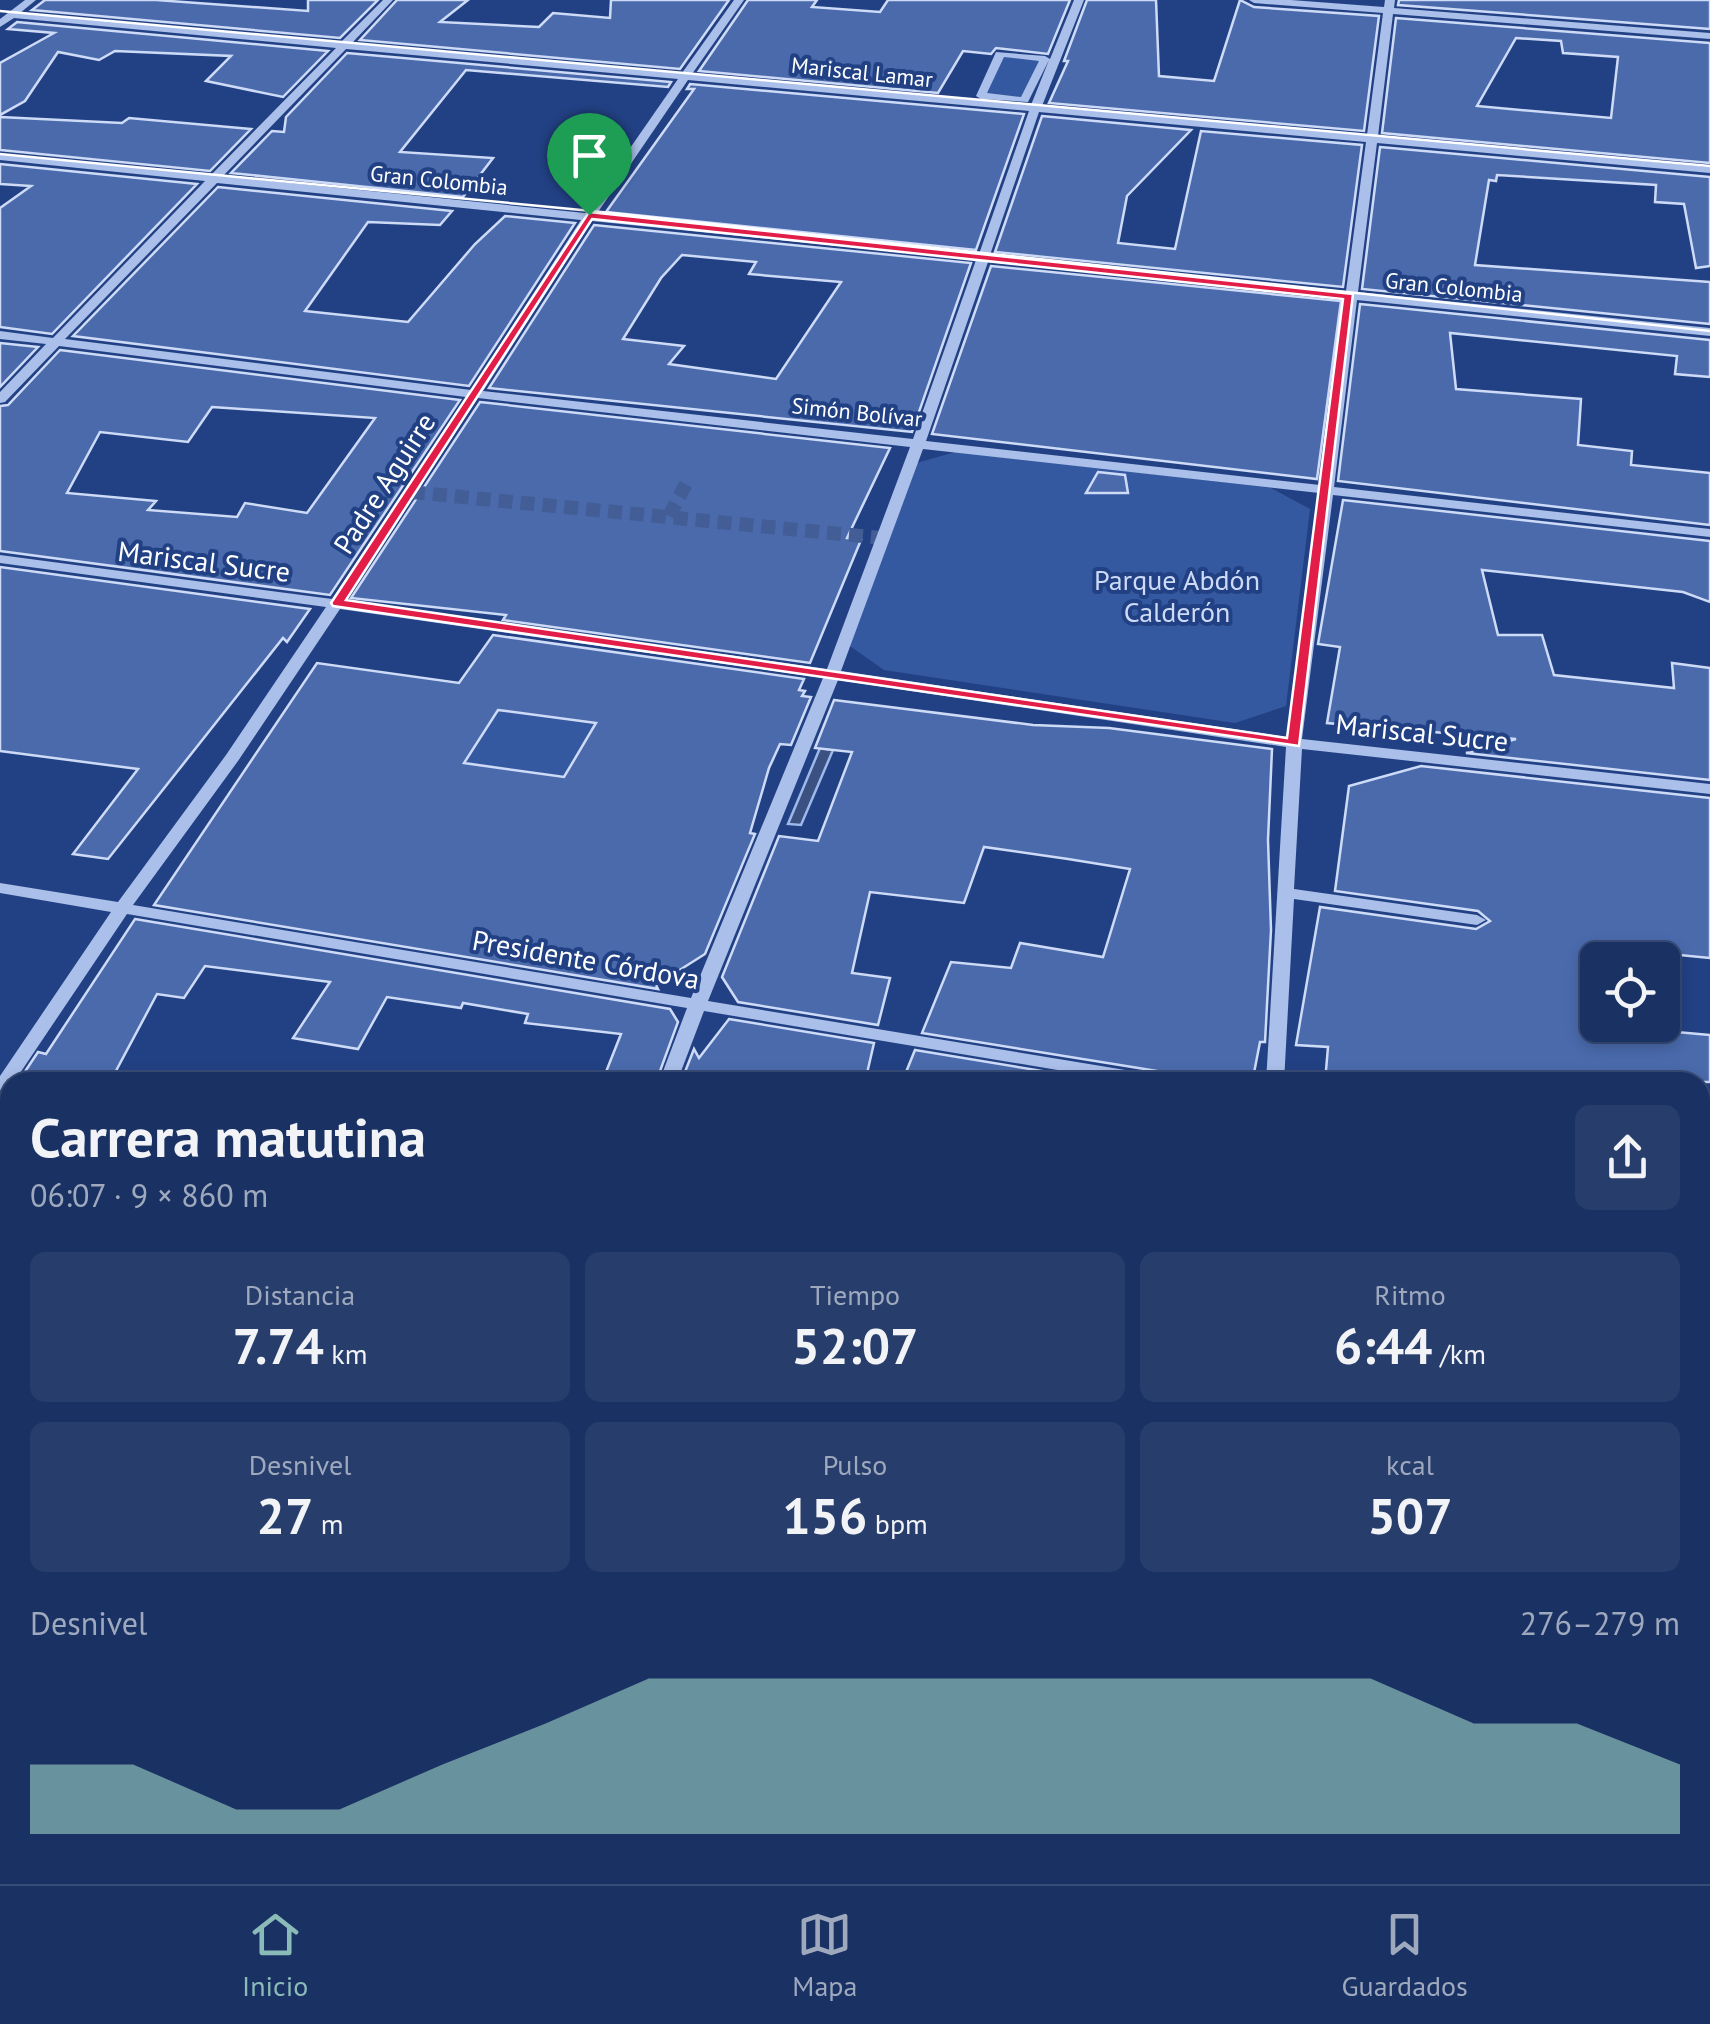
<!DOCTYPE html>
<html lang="es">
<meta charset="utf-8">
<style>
body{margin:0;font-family:"PT Sans",sans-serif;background:#273d6c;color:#f1f3f6;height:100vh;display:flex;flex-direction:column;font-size:38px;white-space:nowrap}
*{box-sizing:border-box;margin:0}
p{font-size:32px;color:#9fa9be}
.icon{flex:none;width:55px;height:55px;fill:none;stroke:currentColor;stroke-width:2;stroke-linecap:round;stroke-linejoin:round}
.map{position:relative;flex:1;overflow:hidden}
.side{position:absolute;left:0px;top:1072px;width:1710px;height:812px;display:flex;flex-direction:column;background:#1a3163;border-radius:30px 30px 0 0;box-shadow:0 5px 15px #0003,0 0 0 2px #384c78}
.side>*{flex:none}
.tools{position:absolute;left:1580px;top:942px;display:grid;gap:20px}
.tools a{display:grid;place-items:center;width:100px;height:100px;border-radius:15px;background:#1a3163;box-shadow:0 5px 15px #0003,0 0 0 2px #384c78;font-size:50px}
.pin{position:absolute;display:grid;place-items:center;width:85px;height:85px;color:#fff;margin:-102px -42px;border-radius:50% 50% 50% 0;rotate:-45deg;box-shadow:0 0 10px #0007}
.pin .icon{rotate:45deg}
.round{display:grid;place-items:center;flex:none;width:105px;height:105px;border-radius:15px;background:#273d6c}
.overview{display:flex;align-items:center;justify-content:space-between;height:170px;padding:0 30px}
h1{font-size:55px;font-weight:700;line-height:75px}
.stats{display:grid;grid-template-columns:repeat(3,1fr);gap:15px;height:170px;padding:10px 30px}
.stats div{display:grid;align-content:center;border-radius:15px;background:#273d6c;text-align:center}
.stats b{font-size:50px;font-weight:700}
.stats small{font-size:28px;font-weight:400}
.stats p{font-size:28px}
.chart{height:280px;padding:20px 30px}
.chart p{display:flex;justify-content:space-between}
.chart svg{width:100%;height:180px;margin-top:10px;fill:#8bbbb9;opacity:.7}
.dock{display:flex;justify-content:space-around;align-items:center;height:140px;border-top:2px solid #384c78;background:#1a3163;font-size:28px;color:#9fa9be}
.dock a{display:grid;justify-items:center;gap:5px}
.dock .current{color:#8bbbb9}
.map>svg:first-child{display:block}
.green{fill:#3559a1}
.water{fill:#3a5182;stroke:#9db8ea;stroke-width:2.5}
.building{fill:#4a6aac;stroke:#cedbf7;stroke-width:2.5;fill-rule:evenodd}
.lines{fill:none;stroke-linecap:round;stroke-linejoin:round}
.minor-tunnel{stroke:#435e96;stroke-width:14;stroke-dasharray:14 8;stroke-linecap:butt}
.minor{fill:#aabfe9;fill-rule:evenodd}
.tram{stroke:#fff;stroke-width:2.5}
.route{fill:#e11d48;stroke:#fff;stroke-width:2.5;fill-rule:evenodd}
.labels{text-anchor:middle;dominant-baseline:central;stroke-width:8;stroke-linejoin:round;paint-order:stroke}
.far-street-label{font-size:22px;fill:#fff;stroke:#224184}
.street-label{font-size:28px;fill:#fff;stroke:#224184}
.park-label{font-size:28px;fill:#cedbf7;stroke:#224184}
</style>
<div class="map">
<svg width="1710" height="1884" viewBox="0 0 1710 1884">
<rect width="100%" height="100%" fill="#224184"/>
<!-- green -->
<g class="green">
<path d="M1000,54l45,5 -21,41 -43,-4z"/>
<path d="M959,451l312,37 39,21 -24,197 -51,17 -351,-53 -37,-26 66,-180z"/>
<path d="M498,710l98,13 -32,54 -100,-14z"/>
</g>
<!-- water -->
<path class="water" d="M820,748l13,2 -32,75 -13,-1z"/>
<!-- building -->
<g class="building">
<path d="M45,0h111l152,11v-11h70l-38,38 -308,-28z"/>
<path d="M397,0h71l-28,22 99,5 14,-14 57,5 1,-18h118l-49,69 -320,-29z"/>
<path d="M748,0h69l-5,7 68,5 8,-12h182l-22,54 -52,-6 -5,6 -28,-3 -25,42 -239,-22z"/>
<path d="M1087,0h69l3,76 55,5 26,-81 14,7 125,9 -15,115 -315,-28 19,-42h-4z"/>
<path d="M1399,0h311v29l-312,-24z"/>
<path d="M1396,18l314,25v120l-328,-30zM1516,38l45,3 2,12 55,4 -7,61 -134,-12z"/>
<path d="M17,22l311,29 -45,46 -77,-16 25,-25 -116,-5 -16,9 -41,-8 -33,49 -25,14v-52l54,-30 -46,-4z"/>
<path d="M347,53l324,29 -3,5 -202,-17 -66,82 93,6 -30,39 -232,-24 41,-42 12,1 2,-15z"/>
<path d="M690,84l334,30 -48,136 -370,-38 88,-123h-7z"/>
<path d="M1042,116l149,14 -64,66 -9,47 57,6 26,-118 161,14 -19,142 -348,-35z"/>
<path d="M0,117l122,6 7,-5 122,11 -41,42 -210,-21z"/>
<path d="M1380,147l330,30v89l-14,2 -12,-64 -29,-2 1,-17 -159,-10 -1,6 -7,-1 -14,85 235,17v42l-348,-35z"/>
<path d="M0,164l197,20 -145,150 -52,-7v-119l31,-22 -31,-2z"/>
<path d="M218,187l234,24 -12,14 -72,-3 -63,89 103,11 67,-78 30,-28 70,7 -106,163 -396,-50z"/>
<path d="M594,225l377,38 -59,169 -423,-44zM682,255l74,7 -7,12 92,8 -65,97 -107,-15 15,-18 -61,-7 38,-61z"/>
<path d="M991,266l350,35 -24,178 -385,-45z"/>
<path d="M1360,304l350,36v37l-35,-3 2,-18 -227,-23 6,56 125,10 -3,46 54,6 -1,14 79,8v52l-372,-44z"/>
<path d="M0,343l38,4 -38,40z"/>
<path d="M60,350l400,50 -130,195 -330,-44v-145l8,-1zM212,407l163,11 -68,95 -62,-10 -8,14 -89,-7 8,-9 -89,-8 33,-61 88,10z"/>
<path d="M480,402l410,46 -43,90 14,2 -51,123 -307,-43 3,-5 -155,-17z"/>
<path d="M1098,472l27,3 3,18h-42z"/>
<path d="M1343,500l367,41v61l-27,-10 -201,-22 16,65h44l12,40 120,13 -2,-25 38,5v112l-244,-27 50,-14 -189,-16 13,-76 -22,-3z"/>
<path d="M0,567l310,42 -23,33 -4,-4 -175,221 -35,-5 65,-85 -138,-18z"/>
<path d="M493,635l311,44 -5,11 6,1 -3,5 9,1 -20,48 -11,-1 -11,24 -19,65 5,1 -50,120 -49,31 2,4 -504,-84 163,-242 142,20zM498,710l98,13 -32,54 -100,-14z"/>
<path d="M834,700l199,25 76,3 163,21 -4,91 3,90 -6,112h-5l-7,36 -26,-4 -1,8h-51l-3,-6 -9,-4 -241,-39 29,-71 60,6 9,-25 83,14 27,-88 -62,-10 -84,-12 -20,56 -94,-11 -18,81 38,5 -12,47 -140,-23 -16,-25 57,-141 39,5 34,-89 -37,-4z"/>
<path d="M1421,766l289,32v160l-71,-7 -18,9h-23v12l-14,6 6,43 8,4 112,10v47h-385l3,-35 -32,-2 24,-138 156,22 14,-8 -12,-10 -143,-20 14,-105z"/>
<path d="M135,919l535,90 8,13 -22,60h-54l19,-48 -96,-11 3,-9 -65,-11 -2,5 -74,-11 -29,52 -65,-11 37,-56 -125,-16 -21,32 -27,-4 -47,88h-92l20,-30 8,2z"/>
<path d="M729,1019l145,24 -9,39h-184l13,-33 5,9z"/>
<path d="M915,1050l194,32h-207z"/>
</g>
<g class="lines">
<!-- minor-tunnel -->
<g class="minor-tunnel">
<path d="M411,492l471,46"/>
<path d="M669,516l17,-32"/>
</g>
<!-- minor -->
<g class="minor">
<path d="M25,0h11l-16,13 321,29 42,-42h10l-41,43 330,30 52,-73h10l-52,74 339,31 18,-45 -21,42 -47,-3 -5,-3 20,-44 49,4 5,3 24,-59h10l-42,106 325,29 16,-122 -129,-10 -5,-3h42l93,7 1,-7h10l-1,8 316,25v6l-317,-25 -15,122 332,31v6l-333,-30 -19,149 352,36v8l-353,-36 -23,187 376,42v8l-377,-42 -31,244 408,45v10l-408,-45 -8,140 183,26 9,5 -9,5 -183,-26 -10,183h-18l20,-335 -448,-67 -130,321 454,75 7,2 2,4h-42l-425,-71 -27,71h-18l28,-74 -560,-94 -113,168h-4l-3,12 -7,2v-20l111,-164 -111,-19v-10l118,19 108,-147 100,-148 -326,-44v-8l332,44 134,-202 -407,-51 -54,56 -5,1v-11l46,-48 -46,-5v-8l53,7 152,-157 -205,-21v-6l211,21 125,-127 -322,-30 -14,9v-8zM346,49l332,30 -93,134 -362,-37zM1004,57l35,4 -18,36 -34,-4zM688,80l341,31 -50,143 -383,-39zM1039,112l327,30 -20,149 -356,-36zM217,183l364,37 -110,170 -406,-51zM592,221l384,39 -63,179 -430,-48zM988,262l357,36 -25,187 -394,-44zM478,398l432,49 -83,222 -482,-68zM923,449l396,44 -32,244 -446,-66zM340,609l483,69 -132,320 -558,-93 105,-144z"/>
<path d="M1700,1160l10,1v12l-10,-1z"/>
<path d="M0,1354l10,2v16l-10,-2z"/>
<path d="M1700,1688l10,2v20l-10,-2z"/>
<path d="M373,1875h26l-3,9h-26z"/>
<path d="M1175,1875h26l-1,9h-26z"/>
</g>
<!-- tram -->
<g class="tram">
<path d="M0,11l1710,155"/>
<path d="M0,154l592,57 1118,120"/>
</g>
</g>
<!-- route -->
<path class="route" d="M589,212l764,82 -54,452 -966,-140 -2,-3zM592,219l751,80 -56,439 -941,-138z"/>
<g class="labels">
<!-- far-street labels -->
<g class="far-street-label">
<text transform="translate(862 72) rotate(6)">Mariscal Lamar</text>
<text transform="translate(439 180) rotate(6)">Gran Colombia</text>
<text transform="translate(1454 287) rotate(6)">Gran Colombia</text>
<text transform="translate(857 412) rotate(6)">Simón Bolívar</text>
</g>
<!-- street labels -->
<g class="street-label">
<text transform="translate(384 483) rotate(-57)">Padre Aguirre</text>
<text transform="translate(204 561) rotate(7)">Mariscal Sucre</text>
<text transform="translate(1422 732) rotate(6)">Mariscal Sucre</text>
<text transform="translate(586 959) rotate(10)">Presidente Córdova</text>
</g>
<!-- park labels -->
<g class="park-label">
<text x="1177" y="579">Parque Abdón<tspan x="1177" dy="32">Calderón</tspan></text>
</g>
</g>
</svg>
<div class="tools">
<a><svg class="icon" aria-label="locate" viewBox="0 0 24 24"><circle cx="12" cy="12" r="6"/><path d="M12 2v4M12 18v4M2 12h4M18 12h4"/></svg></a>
</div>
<div class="pin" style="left:589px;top:215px;background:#1e9e55"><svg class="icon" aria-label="arrive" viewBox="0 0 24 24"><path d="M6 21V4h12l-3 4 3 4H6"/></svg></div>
<section class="side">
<div class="overview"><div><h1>Carrera matutina</h1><p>06:07 · 9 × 860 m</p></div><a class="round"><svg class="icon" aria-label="share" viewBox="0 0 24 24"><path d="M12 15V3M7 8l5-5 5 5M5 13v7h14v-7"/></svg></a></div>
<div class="stats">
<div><p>Distancia</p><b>7.74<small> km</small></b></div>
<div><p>Tiempo</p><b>52:07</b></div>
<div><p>Ritmo</p><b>6:44<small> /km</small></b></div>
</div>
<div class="stats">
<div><p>Desnivel</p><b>27<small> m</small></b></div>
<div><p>Pulso</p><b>156<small> bpm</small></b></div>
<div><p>kcal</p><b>507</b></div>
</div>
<div class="chart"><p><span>Desnivel</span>276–279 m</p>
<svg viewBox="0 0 160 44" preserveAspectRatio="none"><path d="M0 44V27L10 27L20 38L30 38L40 27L50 17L60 6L70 6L80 6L90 6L100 6L110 6L120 6L130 6L140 17L150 17L160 27V44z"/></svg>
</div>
</section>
</div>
<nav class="dock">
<a class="current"><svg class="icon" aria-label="home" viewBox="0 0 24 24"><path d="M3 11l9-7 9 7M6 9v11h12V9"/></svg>Inicio</a>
<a><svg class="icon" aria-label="map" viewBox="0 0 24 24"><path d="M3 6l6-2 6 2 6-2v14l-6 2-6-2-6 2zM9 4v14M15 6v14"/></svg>Mapa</a>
<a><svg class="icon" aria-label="saved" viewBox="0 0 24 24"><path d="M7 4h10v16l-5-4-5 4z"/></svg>Guardados</a>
</nav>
